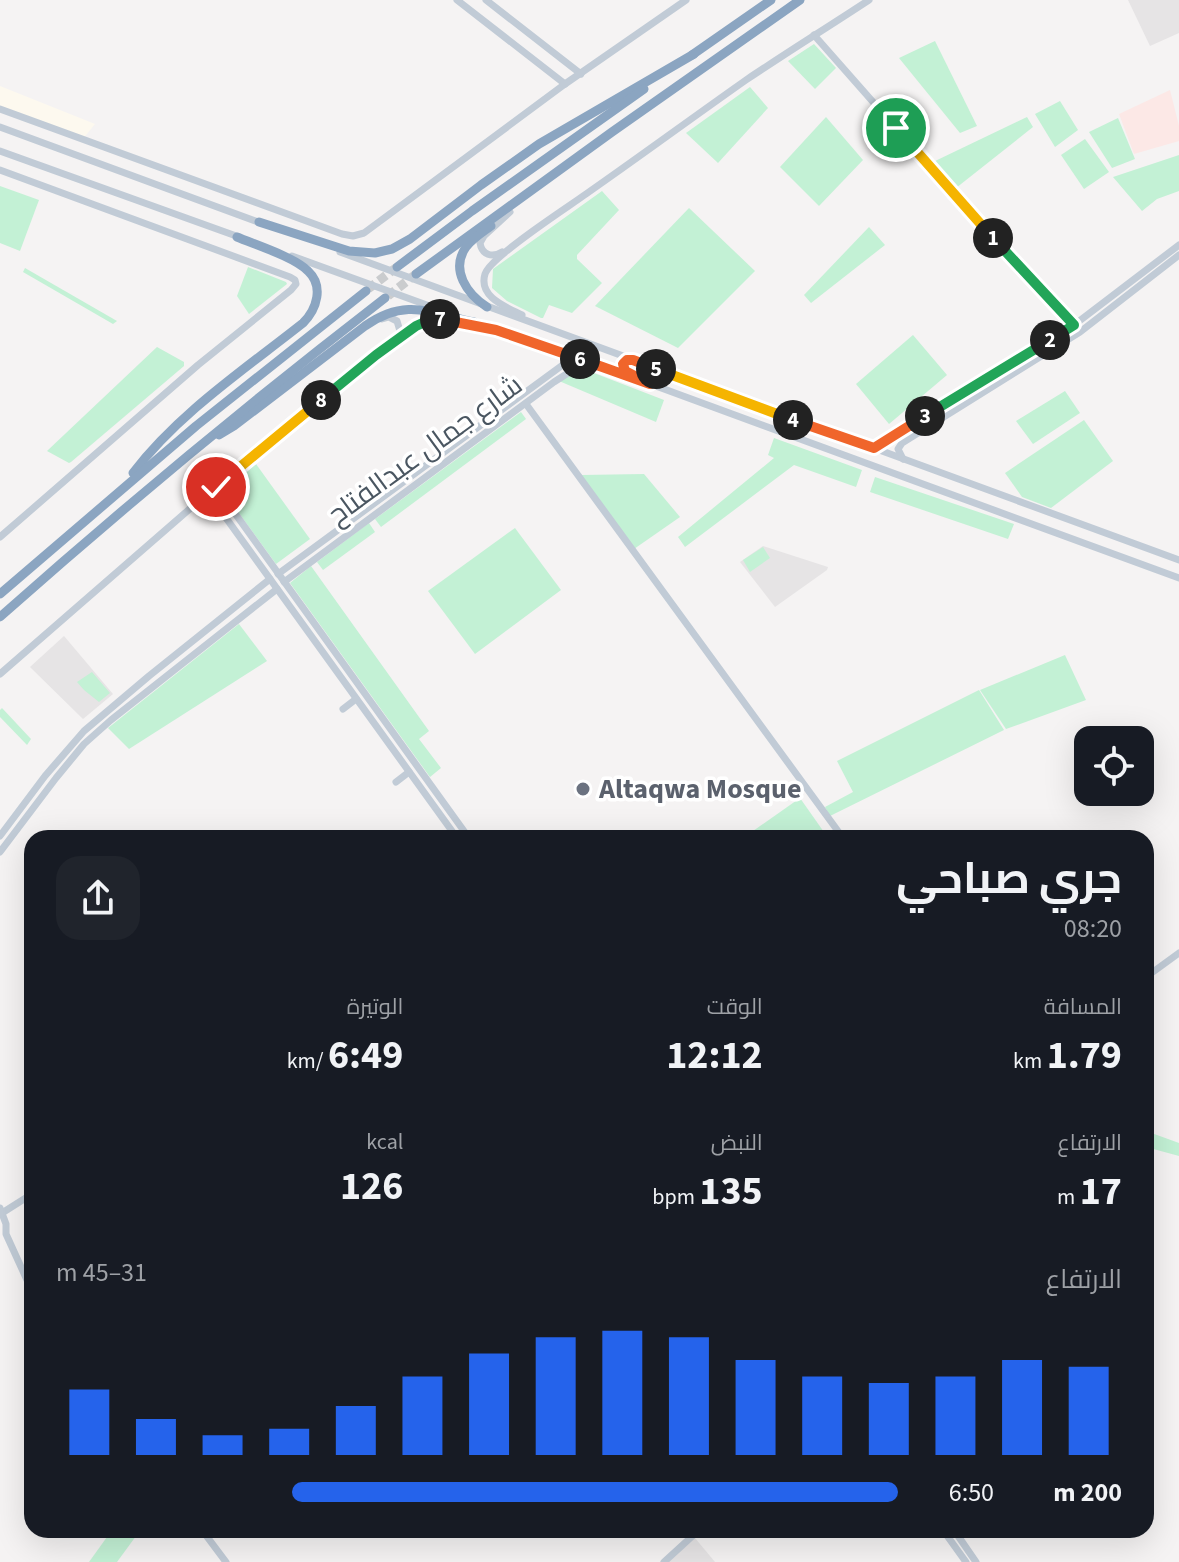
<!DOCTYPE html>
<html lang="ar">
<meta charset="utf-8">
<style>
body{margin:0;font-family:"Source Sans 3",Cairo,sans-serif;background:#20242c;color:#f1f3f6;direction:rtl;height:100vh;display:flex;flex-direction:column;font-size:30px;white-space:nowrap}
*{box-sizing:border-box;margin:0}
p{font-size:26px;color:#9ea1a6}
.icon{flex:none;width:44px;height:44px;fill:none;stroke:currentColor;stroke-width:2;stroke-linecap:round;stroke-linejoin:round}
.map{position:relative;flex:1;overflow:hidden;direction:ltr}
.sheet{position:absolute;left:24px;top:830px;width:1130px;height:708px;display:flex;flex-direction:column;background:#171b24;border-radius:24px;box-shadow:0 8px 32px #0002;direction:rtl}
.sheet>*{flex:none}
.fabs{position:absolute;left:1074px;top:726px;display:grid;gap:16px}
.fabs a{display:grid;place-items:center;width:80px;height:80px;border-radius:16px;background:#171b24;box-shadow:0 8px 32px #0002;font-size:40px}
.pin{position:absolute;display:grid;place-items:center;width:68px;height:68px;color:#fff;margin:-34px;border:4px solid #fff;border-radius:50%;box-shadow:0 2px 8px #0007}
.km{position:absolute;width:40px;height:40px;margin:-20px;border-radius:50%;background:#222;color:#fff;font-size:22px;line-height:40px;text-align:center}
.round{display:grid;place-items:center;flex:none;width:84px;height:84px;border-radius:24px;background:#20242c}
.overview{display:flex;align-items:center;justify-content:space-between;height:136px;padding:0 32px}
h1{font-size:44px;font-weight:700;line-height:60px}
.figures{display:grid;grid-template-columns:repeat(3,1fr);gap:12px;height:136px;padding:8px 32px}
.figures div{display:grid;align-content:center}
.figures b{font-size:40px;font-weight:700}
.figures small{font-size:22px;font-weight:400}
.figures p{font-size:22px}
.chart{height:224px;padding:16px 32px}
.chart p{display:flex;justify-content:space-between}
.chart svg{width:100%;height:144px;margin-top:8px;stroke:#2563eb;stroke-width:6}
ul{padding:0 32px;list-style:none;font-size:26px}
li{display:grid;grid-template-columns:128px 96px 1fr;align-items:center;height:60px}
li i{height:20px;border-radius:10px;background:#2563eb}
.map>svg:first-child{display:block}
.commercial{fill:#fdf9ef}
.education{fill:#e6e4e5}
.medical{fill:#fce8e6}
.green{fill:#c3f1d5}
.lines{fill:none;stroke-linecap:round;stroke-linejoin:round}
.highway-tunnel{stroke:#caccce;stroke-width:9;stroke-dasharray:9 4.5;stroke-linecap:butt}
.secondary{stroke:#c1cbd6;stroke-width:7}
.highway{stroke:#8ba5c1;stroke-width:9}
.split-1-casing{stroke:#fff;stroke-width:16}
.split-2-casing{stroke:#fff;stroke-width:16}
.split-3-casing{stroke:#fff;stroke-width:16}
.split-4-casing{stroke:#fff;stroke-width:16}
.split-5-casing{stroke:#fff;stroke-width:16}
.split-6-casing{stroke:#fff;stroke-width:16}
.split-7-casing{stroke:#fff;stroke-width:16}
.split-8-casing{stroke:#fff;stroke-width:16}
.split-9-casing{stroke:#fff;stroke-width:16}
.split-1{stroke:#f5b400;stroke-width:10}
.split-2{stroke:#22a559;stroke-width:10}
.split-3{stroke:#22a559;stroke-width:10}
.split-4{stroke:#f0652b;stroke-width:10}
.split-5{stroke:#f5b400;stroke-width:10}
.split-6{stroke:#f0652b;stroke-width:10}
.split-7{stroke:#f0652b;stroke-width:10}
.split-8{stroke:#22a559;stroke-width:10}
.split-9{stroke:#f5b400;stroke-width:10}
.worship-dot{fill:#6b7280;stroke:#fff;stroke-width:3}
.labels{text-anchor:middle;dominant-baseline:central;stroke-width:7;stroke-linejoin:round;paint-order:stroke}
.street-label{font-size:28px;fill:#4a5661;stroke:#fff}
.worship-label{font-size:28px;font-weight:bold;fill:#5b616d;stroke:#fff;text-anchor:start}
</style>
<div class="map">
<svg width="1179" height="1562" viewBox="0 0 1179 1562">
<rect width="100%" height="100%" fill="#f5f3f3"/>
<!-- commercial -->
<path class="commercial" d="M0,86l95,38 -12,15 -83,-31z"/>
<!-- education -->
<g class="education">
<path d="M1128,0h51v33l-29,13z"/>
<path d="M763,546l65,21 -1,3 -52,37 -35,-45z"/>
<path d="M64,636l49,58 -30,25 -53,-52z"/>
<path d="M695,1538l20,24h-48z"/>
</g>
<!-- medical -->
<path class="medical" d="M1170,90l9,36v15l-45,13 -15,-40z"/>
<!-- green -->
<g class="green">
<path d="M935,41l42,85 -17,7 -61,-75z"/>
<path d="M814,44l22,24 -21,21 -27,-28z"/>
<path d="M750,87l18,21 -50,55 -32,-30z"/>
<path d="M1060,101l18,29 -23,17 -20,-33z"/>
<path d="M826,117l37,43 -44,46 -39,-39z"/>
<path d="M1027,117l6,10 -77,61 -23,-26z"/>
<path d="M1118,118l17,41 -23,9 -23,-36z"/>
<path d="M1085,139l24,33 -25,17 -23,-34z"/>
<path d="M1179,155v36l-22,8 -15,12 -29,-34z"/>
<path d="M0,186l39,14 -19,51 -20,-8z"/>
<path d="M602,191l17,19 -42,45v4l25,24 -30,30 -23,-8 -6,13h-2l-34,-17 -15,-13 1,-19z"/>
<path d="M689,208l66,63 -77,77 -83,-42z"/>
<path d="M869,227l16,18 -74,58 -7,-8z"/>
<path d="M248,267l38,15 1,2 -38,30 -12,-18z"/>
<path d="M25,268l92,53 -4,3 -90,-52z"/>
<path d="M913,335l34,40 -58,49 -33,-40z"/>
<path d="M157,347l27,15v4l-113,96 -2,1 -22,-12z"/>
<path d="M581,368l83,32 -8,22 -97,-41z"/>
<path d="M1065,391l15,22 -47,31 -17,-23z"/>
<path d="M521,412l5,7 -145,108 -6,-8z"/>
<path d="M1084,420l29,41 -62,47 -29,-11 -17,-24z"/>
<path d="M774,438l88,32 -6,17 -62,-22 -109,82 -7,-10 96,-79 -6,-3z"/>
<path d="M256,464l54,75 -34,25 -53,-73z"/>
<path d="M644,474l36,43 -46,32 -53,-74z"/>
<path d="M875,477l139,47 -6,15 -138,-47z"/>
<path d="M369,523l6,9 -52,38 -6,-8z"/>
<path d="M515,528l46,62 -86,64 -47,-63z"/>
<path d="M763,547l7,11 -20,14 -7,-12z"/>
<path d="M311,566l118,165 -10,8 22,29 -11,9 -140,-194z"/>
<path d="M239,624l28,37 -138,88 -21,-21z"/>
<path d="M1065,655l21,45 -80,29 -26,-39z"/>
<path d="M92,672l18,21 -11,9 -15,-12 -7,-8z"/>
<path d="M979,690l25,40 -174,86 -5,-9 28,-15 -16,-31z"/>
<path d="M2,708l29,31 -4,6 -27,-28v-7z"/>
<path d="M800,798l26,37 -5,3h-78z"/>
<path d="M1146,1131l33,12v13l-33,-9z"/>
<path d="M112,1530h24l3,2 -22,30h-28z"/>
</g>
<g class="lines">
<!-- highway-tunnel -->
<g class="highway-tunnel">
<path d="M368,289l29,-22"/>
<path d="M388,296l28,-22"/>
</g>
<!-- secondary -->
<g class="secondary">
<path d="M457,0l108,84"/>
<path d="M486,0l95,74"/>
<path d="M814,35l193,219 67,71"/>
<path d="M0,109l342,125 11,2 11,-3 201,-149 121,-84"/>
<path d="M0,127l261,96"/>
<path d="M0,151l239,86"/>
<path d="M0,170l290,107 5,3 1,4 -5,6 -93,75 -198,172"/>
<path d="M340,252l839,308"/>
<path d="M502,252c-10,6 -20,3 -22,-9l4,-7 26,-24"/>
<path d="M292,256l154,56"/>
<path d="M522,315c-16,-8 -44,-18 -37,-41 5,-17 83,-67 101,-80 53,-37 106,-76 160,-114 40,-27 82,-53 123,-80"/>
<path d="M472,321l124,43 583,214"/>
<path d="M397,340c18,-13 30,-23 53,-20"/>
<path d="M526,404l317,434"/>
<path d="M874,448l200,-123 105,-80"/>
<path d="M903,459l-5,-10 4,-6 178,-111 99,-77"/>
<path d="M216,487l253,351"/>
<path d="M208,493l249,345"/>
<path d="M278,574l286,-210 3,-5 -5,-5"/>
<path d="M284,582l270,-200 25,-16 12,-2"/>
<path d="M0,674l208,-181 188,-155 4,-7 -3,-10 -8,-4 -7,2"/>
<path d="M343,709l13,-10"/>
<path d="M396,782l13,-10"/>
<path d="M0,836l45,-60 39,-45 65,-55 121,-97"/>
<path d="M0,852l56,-74 28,-34 27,-24 166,-131"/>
<path d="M1146,977l33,-24"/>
<path d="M0,1208l6,16v10l26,57"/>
<path d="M2,1213l30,-19"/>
<path d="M202,1530l24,32"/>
<path d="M943,1530l23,32"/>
<path d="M954,1530l22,32"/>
<path d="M664,1562l35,-32"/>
</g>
<!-- highway -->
<g class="highway">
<path d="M692,55l79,-55"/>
<path d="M259,222l90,29 26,2 17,-4 18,-10 71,-54 58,-41 155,-90"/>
<path d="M397,267l75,-56 172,-122"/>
<path d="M416,274l196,-142 188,-132"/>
<path d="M487,307c-20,-13 -37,-37 -21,-60 7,-9 17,-15 25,-21"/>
<path d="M219,435l15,-9 131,-100c41,-29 65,-13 109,-4"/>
<path d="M133,473c46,-60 112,-104 170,-150 14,-14 21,-37 5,-52 -14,-14 -52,-26 -71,-34"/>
<path d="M0,594l196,-168 170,-135"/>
<path d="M0,617c125,-111 253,-217 385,-319"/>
</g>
</g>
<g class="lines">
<!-- split-1 casing -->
<g class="split-1-casing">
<path id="split-1" d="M896,128l97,110"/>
</g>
<!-- split-2 casing -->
<g class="split-2-casing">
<path id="split-2" d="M993,238l81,87 -24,15"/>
</g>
<!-- split-3 casing -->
<g class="split-3-casing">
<path id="split-3" d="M925,416l125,-76"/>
</g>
<!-- split-4 casing -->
<g class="split-4-casing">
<path id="split-4" d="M793,420l81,28 51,-32"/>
</g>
<!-- split-5 casing -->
<g class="split-5-casing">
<path id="split-5" d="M656,369l137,51"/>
</g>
<!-- split-6 casing -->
<g class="split-6-casing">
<path id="split-6" d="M580,359l70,25 -25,-13 -2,-7 4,-4h6l23,9"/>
</g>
<!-- split-7 casing -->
<g class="split-7-casing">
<path id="split-7" d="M440,319l56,11 84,29"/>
</g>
<!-- split-8 casing -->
<g class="split-8-casing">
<path id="split-8" d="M321,400l55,-45 40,-29 11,-5 13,-2"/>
</g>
<!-- split-9 casing -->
<g class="split-9-casing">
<path id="split-9" d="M216,487l105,-87"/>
</g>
<!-- split-1 -->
<use href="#split-1" class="split-1"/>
<!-- split-2 -->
<use href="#split-2" class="split-2"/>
<!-- split-3 -->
<use href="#split-3" class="split-3"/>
<!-- split-4 -->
<use href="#split-4" class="split-4"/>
<!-- split-5 -->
<use href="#split-5" class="split-5"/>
<!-- split-6 -->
<use href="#split-6" class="split-6"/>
<!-- split-7 -->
<use href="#split-7" class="split-7"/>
<!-- split-8 -->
<use href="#split-8" class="split-8"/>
<!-- split-9 -->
<use href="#split-9" class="split-9"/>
</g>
<!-- markers -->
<circle class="worship-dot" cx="583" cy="789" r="8"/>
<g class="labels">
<!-- street labels -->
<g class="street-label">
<text transform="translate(425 450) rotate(-36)">شارع جمال عبدالفتاح</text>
</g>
<!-- worship labels -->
<g class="worship-label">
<text x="599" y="789">Altaqwa Mosque</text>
</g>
</g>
</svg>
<div class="fabs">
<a><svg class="icon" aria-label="locate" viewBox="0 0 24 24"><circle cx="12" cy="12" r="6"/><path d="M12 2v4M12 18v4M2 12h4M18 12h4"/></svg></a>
</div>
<div class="pin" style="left:896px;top:128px;background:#1e9e55"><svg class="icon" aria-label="arrive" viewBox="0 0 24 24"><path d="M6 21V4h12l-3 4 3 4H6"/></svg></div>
<div class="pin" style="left:216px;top:487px;background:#d93025"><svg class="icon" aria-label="check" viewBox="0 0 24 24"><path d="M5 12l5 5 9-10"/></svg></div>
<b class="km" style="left:993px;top:238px">1</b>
<b class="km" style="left:1050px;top:340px">2</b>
<b class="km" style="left:925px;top:416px">3</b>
<b class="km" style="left:793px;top:420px">4</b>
<b class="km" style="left:656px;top:369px">5</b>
<b class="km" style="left:580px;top:359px">6</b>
<b class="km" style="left:440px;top:319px">7</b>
<b class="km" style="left:321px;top:400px">8</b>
<section class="sheet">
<div class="overview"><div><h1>جري صباحي</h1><p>08:20</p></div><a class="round"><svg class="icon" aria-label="share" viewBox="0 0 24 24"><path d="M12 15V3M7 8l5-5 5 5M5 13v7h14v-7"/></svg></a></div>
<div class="figures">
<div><p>المسافة</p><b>1.79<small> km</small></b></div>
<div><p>الوقت</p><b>12:12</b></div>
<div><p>الوتيرة</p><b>6:49<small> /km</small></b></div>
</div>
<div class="figures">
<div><p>الارتفاع</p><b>17<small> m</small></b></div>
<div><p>النبض</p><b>135<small> bpm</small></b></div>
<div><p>kcal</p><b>126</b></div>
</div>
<div class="chart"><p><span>الارتفاع</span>31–45 m</p>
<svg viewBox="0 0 160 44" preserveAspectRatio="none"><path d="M5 44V24M15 44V33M25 44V38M35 44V36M45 44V29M55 44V20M65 44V13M75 44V8M85 44V6M95 44V8M105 44V15M115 44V20M125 44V22M135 44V20M145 44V15M155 44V17"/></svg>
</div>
<ul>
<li><b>200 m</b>6:50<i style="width:72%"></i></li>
</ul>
</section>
</div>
